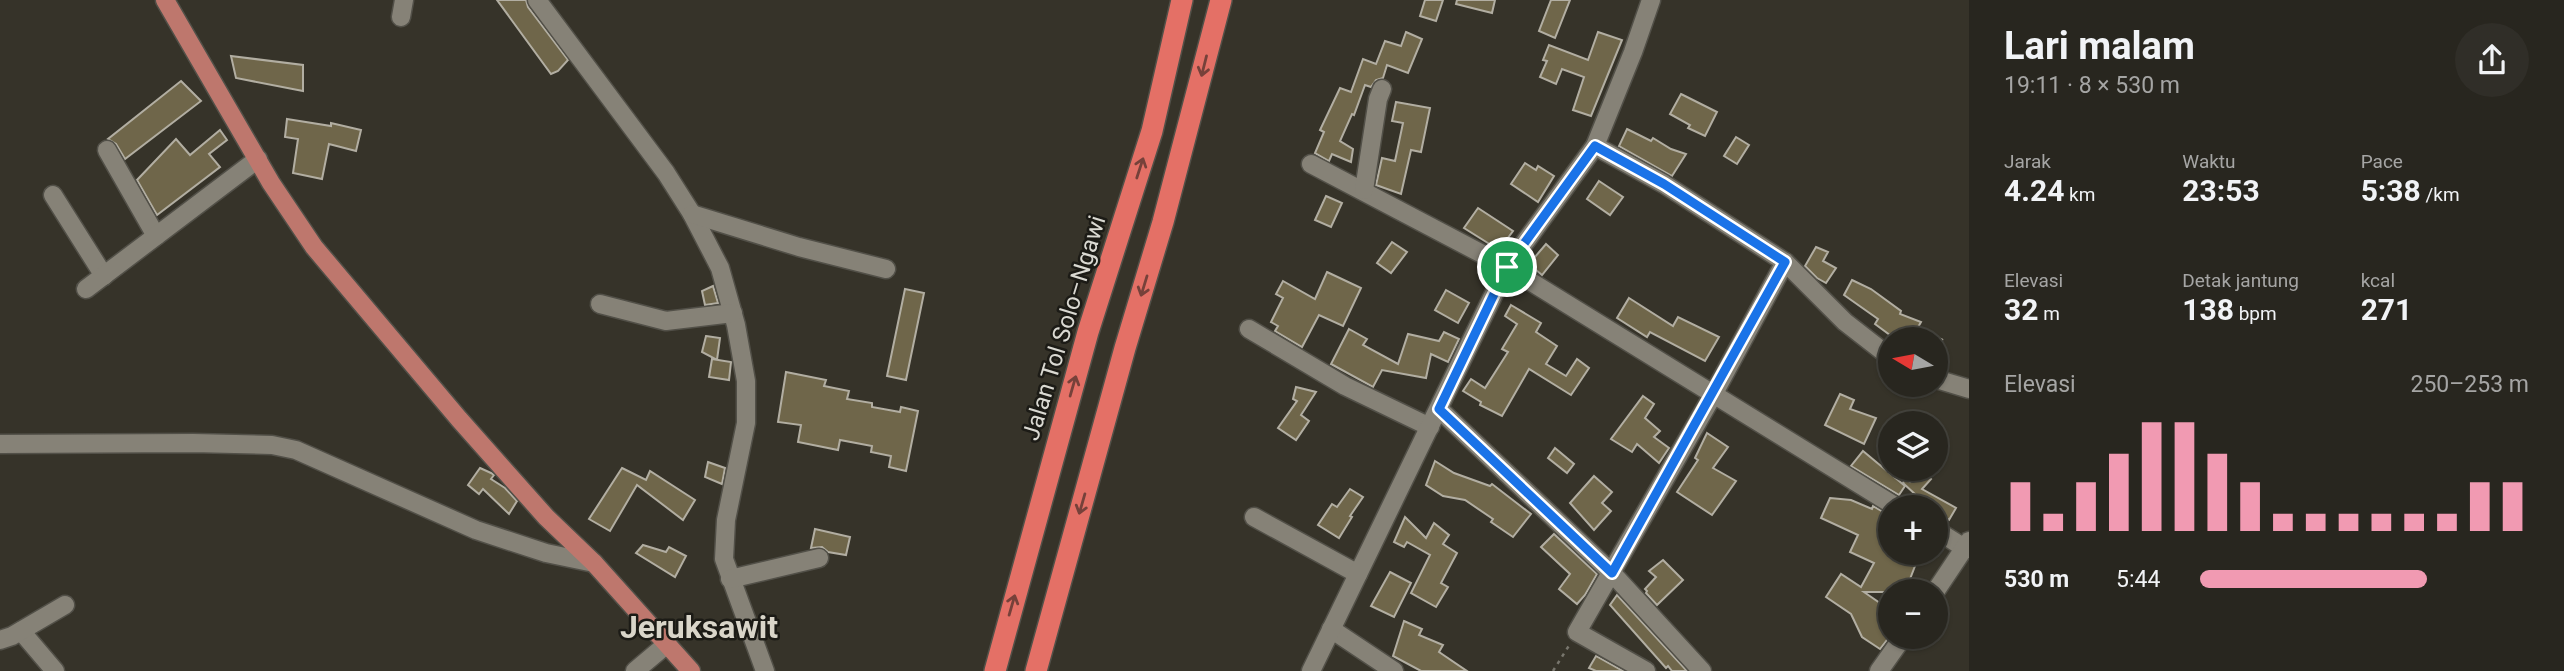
<!DOCTYPE html>
<html lang="id">
<meta charset="utf-8">
<style>
body{margin:0;font-family:Roboto,sans-serif;background:#302e28;color:#f1f3f6;height:100vh;display:flex;flex-direction:column;font-size:26px;white-space:nowrap}
*{box-sizing:border-box;margin:0}
p{font-size:23px;color:#a5a5a4}
.icon{flex:none;width:38px;height:38px;fill:none;stroke:currentColor;stroke-width:2;stroke-linecap:round;stroke-linejoin:round}
.map{position:relative;flex:1;overflow:hidden}
.side{display:flex;flex-direction:column;background:#28261f;width:595px}
.side>*{flex:none}
.needle{width:46px;rotate:280deg}
.buttons{position:absolute;left:1878px;top:327px;display:grid;gap:14px}
.buttons a{display:grid;place-items:center;width:70px;height:70px;border-radius:50%;background:#28261f;box-shadow:0 2px 5px #0004,0 0 0 2px #44433d;font-size:35px}
.pin{position:absolute;display:grid;place-items:center;width:60px;height:60px;color:#fff;margin:-30px;border:4px solid #fff;border-radius:50%;box-shadow:0 2px 7px #0007}
.round{display:grid;place-items:center;flex:none;width:74px;height:74px;border-radius:37px;background:#302e28}
.summary{display:flex;align-items:center;justify-content:space-between;height:119px;padding:0 35px}
h1{font-size:38px;font-weight:700;line-height:52px}
.figures{display:grid;grid-template-columns:repeat(3,1fr);gap:10px;height:119px;padding:7px 35px}
.figures div{display:grid;align-content:center}
.figures b{font-size:30px;font-weight:700}
.figures small{font-size:19px;font-weight:400}
.figures p{font-size:19px}
.chart{height:196px;padding:14px 35px}
.chart p{display:flex;justify-content:space-between}
.chart svg{width:100%;height:126px;margin-top:7px;stroke:#f19ab2;stroke-width:6}
ul{padding:0 35px;list-style:none;font-size:23px}
li{display:grid;grid-template-columns:112px 84px 1fr;align-items:center;height:52px}
li i{height:18px;border-radius:9px;background:#f19ab2}
main{display:flex;flex:1;min-height:0}
.map>svg:first-child{display:block}
.building{fill:#6f664a;stroke:#b2aea2;stroke-width:2}
.lines{fill:none;stroke-linecap:round;stroke-linejoin:round}
.minor-casing{stroke:#525048;stroke-width:21}
.major-casing{stroke:#525048;stroke-width:21}
.highway-casing{stroke:#525048;stroke-width:24}
.path{stroke:#78766d;stroke-width:2.5;stroke-dasharray:3.5 5;stroke-linecap:butt}
.minor{stroke:#868277;stroke-width:18}
.major{stroke:#be776d;stroke-width:18}
.highway{stroke:#e47066;stroke-width:21}
.oneway{stroke:#76413a}
.route-casing{stroke:#fff;stroke-width:14}
.route{stroke:#1a73e8;stroke-width:9}
.labels{text-anchor:middle;dominant-baseline:central;stroke-width:5;stroke-linejoin:round;paint-order:stroke}
.street-label{font-size:24px;fill:#dad9d2;stroke:#1c1b16}
.district-label{font-size:32px;font-weight:bold;fill:#d9d5c9;stroke:#1c1b16}
</style>
<main>
<div class="map">
<svg width="1969" height="671" viewBox="0 0 1969 671">
<rect width="100%" height="100%" fill="#363329"/>
<!-- building -->
<g class="building">
<path d="M497,0h29l2,7 40,53 -10,11 -7,3z"/>
<path d="M1425,0h18l-7,21 -16,-5z"/>
<path d="M1457,0h38l-3,13 -36,-9z"/>
<path d="M1551,0h19l-15,38 -16,-7z"/>
<path d="M1406,32l16,7 -14,34 -21,-8 -4,13 -7,2 -5,7 -6,-2 -11,30 -2,-1 -12,27 13,8 -2,13 -19,-8 -3,7 -14,-8 9,-21 -4,-2 20,-42 11,4 12,-33 13,5 9,-23 16,5z"/>
<path d="M1598,32l24,8 -31,76 -18,-6 11,-33 -22,-8 -6,15 -16,-7 7,-16 -4,-1 6,-15 39,15z"/>
<path d="M231,56l72,9v26l-67,-13z"/>
<path d="M181,81l20,20 -76,58 -9,-15 -8,-5z"/>
<path d="M1681,94l36,18 -12,24 -17,-8 2,-3 -20,-11z"/>
<path d="M1396,102l34,6 -9,44 -10,-2 -10,44 -25,-9 6,-27 13,3 8,-38 -11,-2z"/>
<path d="M287,119l44,7v-3l30,7 -5,21 -27,-7 -7,35 -29,-6 5,-34 -13,-2z"/>
<path d="M1627,129l24,12 2,-3 18,11 15,5 -14,22 -53,-30z"/>
<path d="M220,130l7,10 -18,14 11,13 -63,48 -20,-35 39,-41 14,16z"/>
<path d="M1736,137l13,8 -12,19 -13,-8z"/>
<path d="M1525,163l11,7 2,-4 16,10 -16,26 -27,-18z"/>
<path d="M1599,181l24,16 -13,18 -23,-16z"/>
<path d="M1326,196l16,7 -11,24 -16,-7z"/>
<path d="M1478,208l35,23 -14,19 -35,-22z"/>
<path d="M1392,242l15,10 -16,21 -14,-10z"/>
<path d="M1546,244l12,11 -16,20 -13,-11z"/>
<path d="M1816,247l12,5 -5,9 13,7 -10,15 -9,-5 -12,-12z"/>
<path d="M1327,272l34,16 -18,38 -24,-11 -17,32 -27,-16 3,-5 -7,-4 12,-24 -7,-4 7,-13 32,18z"/>
<path d="M1852,280l19,9 30,22 -1,3 21,8 -4,7 26,11 -49,-2 -19,-14 3,-5 -34,-24z"/>
<path d="M713,286l5,17 -13,2 -3,-14z"/>
<path d="M905,289l19,4 -18,87 -19,-4z"/>
<path d="M1446,290l23,13 -11,20 -23,-13z"/>
<path d="M1629,298l44,28 5,-9 41,20 -14,24 -55,-29 -3,5 -30,-19z"/>
<path d="M1511,305l30,18 -5,9 21,14 -11,18 20,12 11,-17 12,9 -18,27 -42,-26 -27,47 -22,-11 1,-3 -18,-11 8,-12 14,9 23,-36 -6,-3 15,-25 -12,-8z"/>
<path d="M1349,329l18,10 -4,6 35,19 10,-30 31,7 5,-9 15,7 -11,23 -17,-8 -5,24 -44,-8 -9,17 -42,-23z"/>
<path d="M706,336l14,2 -3,22 -15,-8z"/>
<path d="M712,359l19,3 -2,18 -20,-3z"/>
<path d="M786,372l40,8 -2,6 25,5 -2,8 25,4v4l28,5 1,-5 17,4 -12,60 -17,-4 2,-11 -20,-4 1,-6 -32,-6 -2,10 -40,-8 3,-17 -23,-3z"/>
<path d="M1296,387l20,5 -15,23 8,6 -13,19 -18,-12 19,-27 -4,-2z"/>
<path d="M1840,394l14,6 -4,9 26,9 -12,26 -39,-19z"/>
<path d="M1643,396l11,8 -9,14 15,13 -6,6 15,11 -10,15 -22,-19 -5,8 -21,-13z"/>
<path d="M1707,433l21,14 -15,21 23,13 -24,34 -35,-23 21,-32 -3,-2z"/>
<path d="M1555,448l19,16 -7,9 -19,-15z"/>
<path d="M1863,451l42,35 -6,9 -48,-29z"/>
<path d="M1435,461l19,12 36,13 2,-2 39,30 -18,23 -22,-15 2,-3 -28,-19 -22,-4 -17,-11z"/>
<path d="M708,462l17,6 -3,16 -17,-7z"/>
<path d="M480,468l11,5 3,2 -3,4 14,9 12,13 -8,13 -26,-25 -4,5 -11,-9z"/>
<path d="M622,468l24,12 4,-9 45,29 -12,20 -46,-35 -27,46 -21,-12z"/>
<path d="M1921,470l10,9 -9,10 34,19 -7,12 -13,-7v-5h-6l-27,-25 2,-4 5,3z"/>
<path d="M1594,476l18,16 -10,11 9,8 -17,19 -24,-27z"/>
<path d="M1350,489l13,8 -13,19 2,1 -13,21 -21,-13 14,-21 5,3z"/>
<path d="M1830,498l21,2 21,9 1,-3 17,10v37h30l-15,39h-41l26,18v26l-10,13 -18,-12 -11,-23 -25,-17 15,-23 20,13 13,-24 -24,-11 8,-17 -37,-17z"/>
<path d="M1405,517l21,21 8,-15 15,12 -6,9 14,9 -16,30 7,4 -12,20 -25,-14 19,-38 -23,-13 -3,5 -10,-5z"/>
<path d="M815,529l35,8 -4,18 -18,-3 -6,-5 -11,1z"/>
<path d="M1554,534l43,40 -12,21 -8,9 -18,-15 11,-15 -29,-27z"/>
<path d="M643,545l23,7 3,-5 17,9 -11,21 -39,-24z"/>
<path d="M1663,560l20,20 -26,25 -11,-12 1,-2 -2,-2 11,-12 -7,-6z"/>
<path d="M1390,572l21,11 -17,34 -23,-11z"/>
<path d="M1617,595l70,76h-15l-4,-5 -2,2 -56,-63z"/>
<path d="M1404,621l18,8 -3,6 24,10 -4,7 28,19h-46l-28,-15z"/>
<path d="M1596,656l27,15h-27l-7,-3z"/>
</g>
<g class="lines">
<!-- minor casing -->
<g class="minor-casing">
<g id="minor">
<path d="M537,0l129,173 26,41 28,54 16,57 10,56v42l-20,97 -2,39 41,112"/>
<path d="M401,17l3,-17"/>
<path d="M1595,146l69,38 121,78 60,60 45,35"/>
<path d="M107,150l49,86"/>
<path d="M1311,164l196,103 391,241"/>
<path d="M1364,190l14,-91 4,-10"/>
<path d="M53,195l51,81"/>
<path d="M692,214l107,33 87,22"/>
<path d="M86,289l172,-130"/>
<path d="M600,304l66,17 67,-8"/>
<path d="M1249,329l96,57 85,41"/>
<path d="M1936,379l33,10"/>
<path d="M1439,409l173,164 90,98"/>
<path d="M0,444l193,-1 79,2 24,5 180,80 70,23 48,10"/>
<path d="M1254,517l104,57"/>
<path d="M1936,530l30,19"/>
<path d="M730,579l89,-21"/>
<path d="M1935,592l34,-51"/>
<path d="M1331,629l63,42"/>
<path d="M21,631l34,40"/>
<path d="M0,640l12,-4 53,-31"/>
<path d="M635,671l32,-27"/>
<path d="M1311,671l196,-404 88,-121 38,-94 18,-52"/>
<path d="M1646,671l-69,-39 136,-237 72,-133"/>
<path d="M1879,671l24,-34"/>
</g>
</g>
<!-- major casing -->
<g class="major-casing">
<path id="major" d="M165,0l106,183 43,64 145,172 87,98 48,46 97,108"/>
</g>
<!-- highway casing -->
<g class="highway-casing">
<g id="highway">
<path d="M995,671l93,-339 64,-201 30,-131"/>
<path d="M1036,671l89,-323 38,-126 58,-222"/>
</g>
</g>
<!-- path -->
<path class="path" d="M1553,671l17,-27"/>
<!-- minor -->
<use href="#minor" class="minor"/>
<!-- major -->
<use href="#major" class="major"/>
<!-- highway -->
<use href="#highway" class="highway"/>
</g>
<!-- one-way arrows -->
<defs><path id="oneway-shaft" d="M-6 0H5M1.5-3L5.5 0L1.5 3" fill="none" stroke-width="1.6" stroke-linecap="round" stroke-linejoin="round" transform="scale(1.75)"/></defs>
<g class="oneway">
<use href="#oneway-shaft" transform="translate(1204 66) rotate(104)"/>
<use href="#oneway-shaft" transform="translate(1140 168) rotate(-72)"/>
<use href="#oneway-shaft" transform="translate(1144 286) rotate(107)"/>
<use href="#oneway-shaft" transform="translate(1073 386) rotate(-74)"/>
<use href="#oneway-shaft" transform="translate(1082 504) rotate(106)"/>
<use href="#oneway-shaft" transform="translate(1012 605) rotate(-74)"/>
</g>
<g class="lines">
<!-- route casing -->
<g class="route-casing">
<path id="route" d="M1595,146l69,38 121,78 -173,311 -173,-164 68,-142z"/>
</g>
<!-- route -->
<use href="#route" class="route"/>
</g>
<g class="labels">
<!-- street labels -->
<g class="street-label">
<text transform="translate(1064 328) rotate(-73)">Jalan Tol Solo–Ngawi</text>
</g>
<!-- district labels -->
<g class="district-label">
<text x="699" y="627">Jeruksawit</text>
</g>
</g>
</svg>
<div class="buttons">
<a><svg class="needle" viewBox="-14 -14 28 28"><path d="M0-13l5 13h-10z" fill="#e53935"/><path d="M0 13l5-13h-10z" fill="#a5a5a4"/></svg></a>
<a><svg class="icon" aria-label="layers" viewBox="0 0 24 24"><path d="M12 4l9 5-9 5-9-5zM3 14l9 5 9-5"/></svg></a>
<a>+</a>
<a>−</a>
</div>
<div class="pin" style="left:1507px;top:267px;background:#1e9e55"><svg class="icon" aria-label="arrive" viewBox="0 0 24 24"><path d="M6 21V4h12l-3 4 3 4H6"/></svg></div>
</div>
<section class="side">
<div class="summary"><div><h1>Lari malam</h1><p>19:11 · 8 × 530 m</p></div><a class="round"><svg class="icon" aria-label="share" viewBox="0 0 24 24"><path d="M12 15V3M7 8l5-5 5 5M5 13v7h14v-7"/></svg></a></div>
<div class="figures">
<div><p>Jarak</p><b>4.24<small> km</small></b></div>
<div><p>Waktu</p><b>23:53</b></div>
<div><p>Pace</p><b>5:38<small> /km</small></b></div>
</div>
<div class="figures">
<div><p>Elevasi</p><b>32<small> m</small></b></div>
<div><p>Detak jantung</p><b>138<small> bpm</small></b></div>
<div><p>kcal</p><b>271</b></div>
</div>
<div class="chart"><p><span>Elevasi</span>250–253 m</p>
<svg viewBox="0 0 160 44" preserveAspectRatio="none"><path d="M5 44V27M15 44V38M25 44V27M35 44V17M45 44V6M55 44V6M65 44V17M75 44V27M85 44V38M95 44V38M105 44V38M115 44V38M125 44V38M135 44V38M145 44V27M155 44V27"/></svg>
</div>
<ul>
<li><b>530 m</b>5:44<i style="width:69%"></i></li>
</ul>
</section>
</main>
